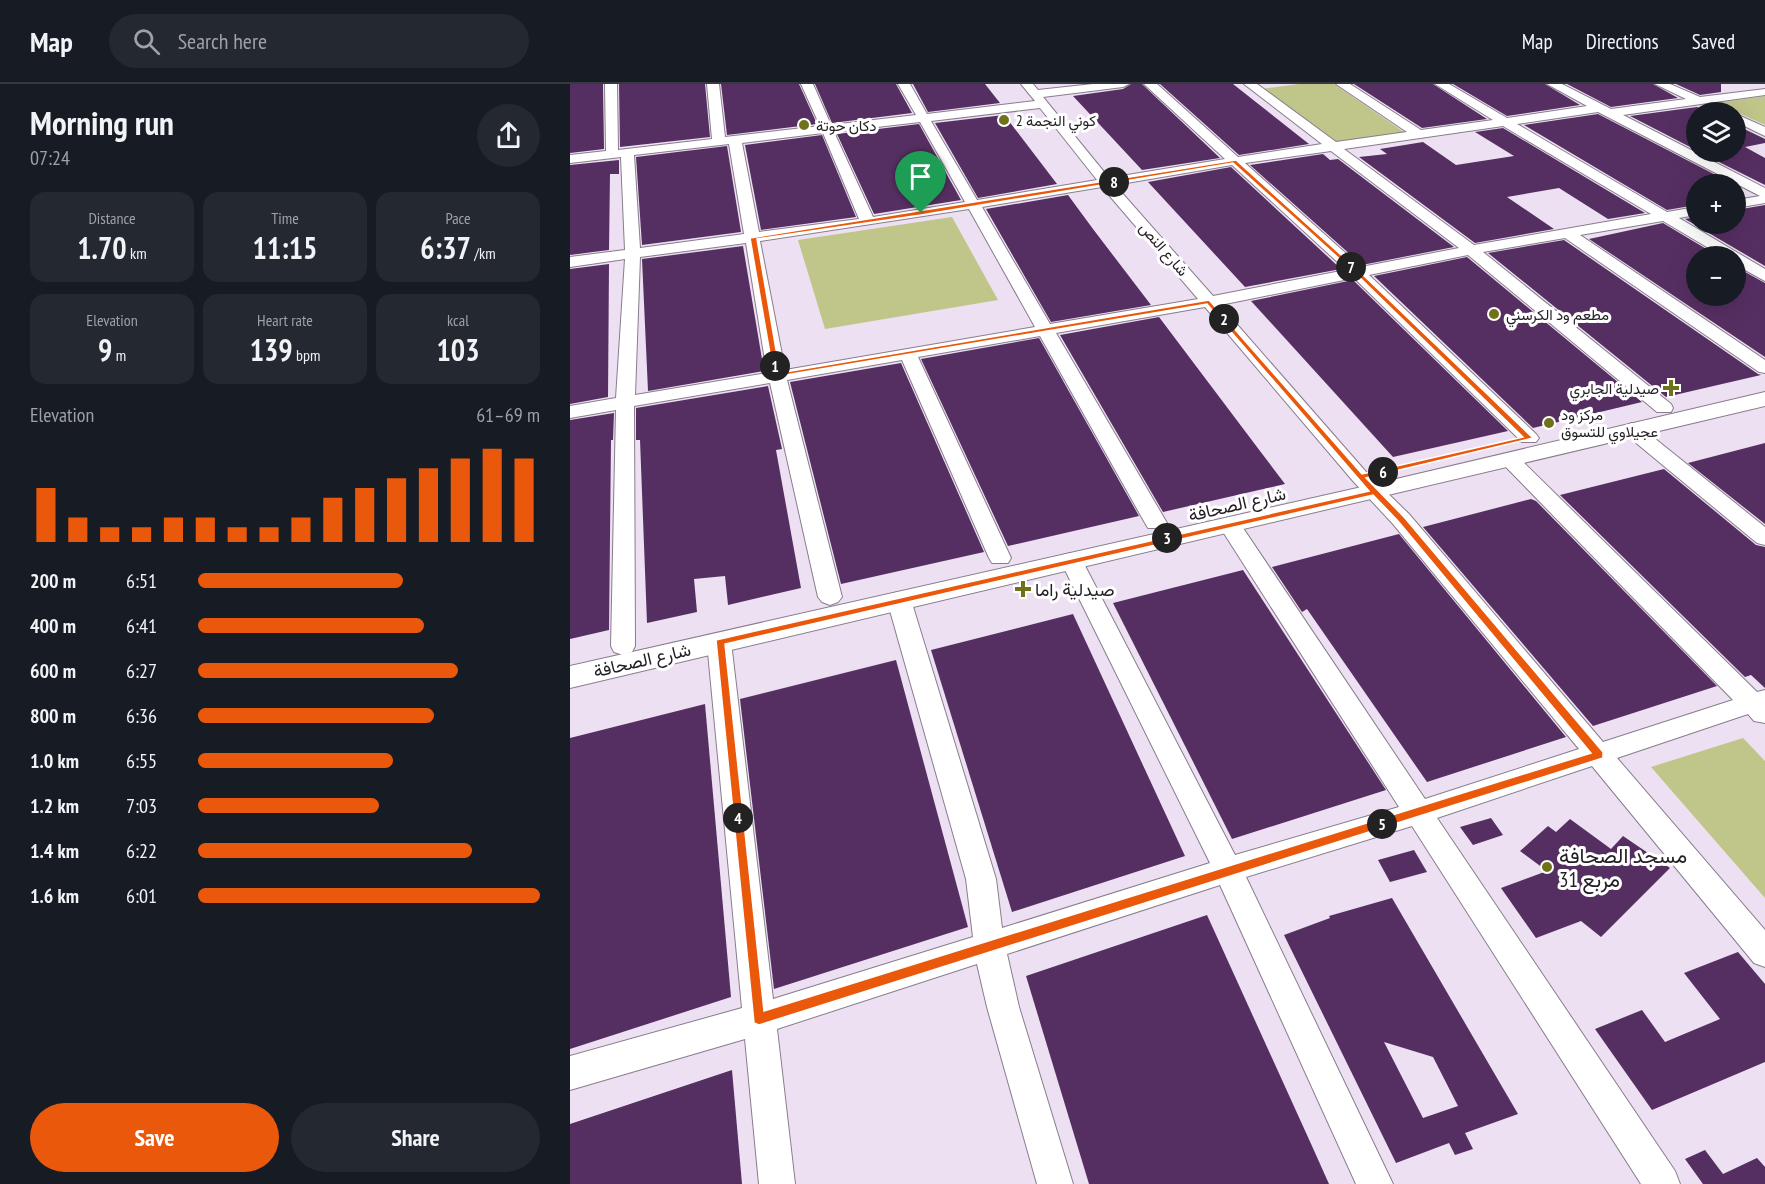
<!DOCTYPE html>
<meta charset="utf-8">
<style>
body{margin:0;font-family:"PT Sans Narrow",Vazirmatn,sans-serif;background:#242831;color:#f1f3f6;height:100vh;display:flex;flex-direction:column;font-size:22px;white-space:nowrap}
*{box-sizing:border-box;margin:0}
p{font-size:20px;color:#9ea1a6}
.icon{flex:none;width:33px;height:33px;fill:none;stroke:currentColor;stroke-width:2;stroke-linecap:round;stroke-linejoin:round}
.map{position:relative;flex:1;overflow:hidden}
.panel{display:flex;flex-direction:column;background:#171b24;width:570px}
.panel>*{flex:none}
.buttons{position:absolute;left:1116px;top:18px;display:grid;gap:12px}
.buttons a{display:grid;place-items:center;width:60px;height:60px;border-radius:50%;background:#171b24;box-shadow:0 6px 24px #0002;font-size:30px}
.pin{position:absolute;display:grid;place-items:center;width:51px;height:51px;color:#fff;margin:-62px -26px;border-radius:50% 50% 50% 0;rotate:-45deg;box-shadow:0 0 6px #0007}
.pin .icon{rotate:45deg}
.km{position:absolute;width:30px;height:30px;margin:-15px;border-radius:50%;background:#222;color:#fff;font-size:16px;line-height:30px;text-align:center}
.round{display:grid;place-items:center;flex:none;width:63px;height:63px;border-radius:32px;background:#242831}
.head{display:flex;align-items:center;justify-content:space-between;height:102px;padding:0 30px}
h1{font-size:33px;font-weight:800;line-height:45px}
.stats{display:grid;grid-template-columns:repeat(3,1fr);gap:9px;height:102px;padding:6px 30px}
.stats div{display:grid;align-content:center;border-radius:15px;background:#242831;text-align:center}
.stats b{font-size:30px;font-weight:800}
.stats small{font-size:16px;font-weight:400}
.stats p{font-size:16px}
.chart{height:168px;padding:12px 30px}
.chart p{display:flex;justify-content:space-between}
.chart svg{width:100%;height:108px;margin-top:6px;stroke:#ea580c;stroke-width:6}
.primary-button{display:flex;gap:12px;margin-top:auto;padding:12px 30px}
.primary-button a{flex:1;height:69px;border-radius:36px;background:#ea580c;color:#fff;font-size:24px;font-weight:800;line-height:69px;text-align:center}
.primary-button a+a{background:#242831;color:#f1f3f6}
ul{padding:0 30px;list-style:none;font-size:20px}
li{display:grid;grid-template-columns:96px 72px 1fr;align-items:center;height:45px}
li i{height:15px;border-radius:8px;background:#ea580c}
header{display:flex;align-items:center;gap:36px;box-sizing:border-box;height:84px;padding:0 30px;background:#171b24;border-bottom:2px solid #363941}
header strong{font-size:28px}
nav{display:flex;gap:33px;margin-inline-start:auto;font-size:21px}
.search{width:420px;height:54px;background:#242831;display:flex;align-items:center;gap:15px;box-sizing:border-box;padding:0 21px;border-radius:33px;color:#9ea1a6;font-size:22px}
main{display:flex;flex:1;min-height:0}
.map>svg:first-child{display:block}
.green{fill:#c0c589}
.building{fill:#562f62;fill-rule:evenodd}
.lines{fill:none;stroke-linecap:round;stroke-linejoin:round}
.minor-casing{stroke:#887d8c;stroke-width:2}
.major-casing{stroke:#887d8c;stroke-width:2}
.minor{fill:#fff;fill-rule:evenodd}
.major{fill:#fff;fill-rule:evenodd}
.route{fill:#ea580c;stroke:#fff;stroke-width:1.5;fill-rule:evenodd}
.poi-dot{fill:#6f7219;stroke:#fff;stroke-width:2}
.labels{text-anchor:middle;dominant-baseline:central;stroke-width:6;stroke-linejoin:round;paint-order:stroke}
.far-poi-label{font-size:15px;fill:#221e24;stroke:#fff;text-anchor:start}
.far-street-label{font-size:15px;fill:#221e24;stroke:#fff}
.street-label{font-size:18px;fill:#221e24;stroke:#fff}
.poi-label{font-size:18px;fill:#221e24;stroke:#fff;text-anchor:start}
.near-poi-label{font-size:21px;fill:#221e24;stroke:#fff;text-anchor:start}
</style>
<header>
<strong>Map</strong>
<div class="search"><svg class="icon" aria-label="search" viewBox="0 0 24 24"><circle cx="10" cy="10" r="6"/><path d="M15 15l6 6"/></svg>Search here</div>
<nav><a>Map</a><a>Directions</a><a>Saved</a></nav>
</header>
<main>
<section class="panel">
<div class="head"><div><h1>Morning run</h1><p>07:24</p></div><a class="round"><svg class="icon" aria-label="share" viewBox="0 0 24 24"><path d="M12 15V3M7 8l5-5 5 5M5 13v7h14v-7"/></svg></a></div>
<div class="stats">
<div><p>Distance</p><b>1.70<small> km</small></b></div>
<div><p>Time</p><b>11:15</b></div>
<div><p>Pace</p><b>6:37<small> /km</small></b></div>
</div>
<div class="stats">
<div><p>Elevation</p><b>9<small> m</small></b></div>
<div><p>Heart rate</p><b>139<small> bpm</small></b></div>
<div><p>kcal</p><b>103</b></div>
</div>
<div class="chart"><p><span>Elevation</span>61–69 m</p>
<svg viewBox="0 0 160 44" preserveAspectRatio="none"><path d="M5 44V22M15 44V34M25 44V38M35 44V38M45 44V34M55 44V34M65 44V38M75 44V38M85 44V34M95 44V26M105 44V22M115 44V18M125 44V14M135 44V10M145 44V6M155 44V10"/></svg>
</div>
<ul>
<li><b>200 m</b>6:51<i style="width:60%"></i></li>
<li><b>400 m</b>6:41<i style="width:66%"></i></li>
<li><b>600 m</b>6:27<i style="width:76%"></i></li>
<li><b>800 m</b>6:36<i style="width:69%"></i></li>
<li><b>1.0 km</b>6:55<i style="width:57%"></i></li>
<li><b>1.2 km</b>7:03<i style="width:53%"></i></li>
<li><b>1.4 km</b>6:22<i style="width:80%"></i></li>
<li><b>1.6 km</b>6:01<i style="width:100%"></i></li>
</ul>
<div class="primary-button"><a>Save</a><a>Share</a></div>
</section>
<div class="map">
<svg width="1195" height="1100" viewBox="0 0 1195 1100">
<rect width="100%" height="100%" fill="#ede0f2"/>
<!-- green -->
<g class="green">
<path d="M729,0h35l73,50 -73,10 -73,-55z"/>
<path d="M1195,12v29l-48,-22z"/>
<path d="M382,133l46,83 -173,29 -27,-89z"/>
<path d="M1173,654l22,23v137l-114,-131z"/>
</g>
<!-- building -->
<g class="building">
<path d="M0,0h33l1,65 -34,4z"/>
<path d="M49,0h86l5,53 -90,10z"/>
<path d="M151,0h78l18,40 -90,11z"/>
<path d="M245,0h81l16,29 -80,10z"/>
<path d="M343,0h72l15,19 -72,9z"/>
<path d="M561,0h11l78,74 -78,12 -69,-74 50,-7z"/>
<path d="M590,0h73l76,60 -70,11z"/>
<path d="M784,0h79l54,35 -65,9z"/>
<path d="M883,0h92l35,21 -73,11z"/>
<path d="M997,0h86l25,14 -67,9z"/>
<path d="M1106,0h45v8l-21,3z"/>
<path d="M1127,23l12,5h-13v38l-66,-34z"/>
<path d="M1028,30l135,70h-37v21l-29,5 -143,-85z"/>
<path d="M434,31l11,14 42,55 -79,14 -43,-75z"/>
<path d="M349,40l42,76 -87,14 -37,-80z"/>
<path d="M1166,41l29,14v4l-20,4 20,11v27l-66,-33h37z"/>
<path d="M933,44l142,85 -37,6 -49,-31 -52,9 47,32 -79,14 -116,-86 28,-3 -7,-5 43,-7 33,23 58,-9 -39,-24z"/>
<path d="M252,51l34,82 -95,13 -16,-85z"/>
<path d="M157,62l14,86 -99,13 -6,-88z"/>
<path d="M753,70l7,6 8,-1 116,88 -92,18 -112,-100z"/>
<path d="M49,76v14h-9l-1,76 -39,5v-90z"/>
<path d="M661,83l110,102 -96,18 -97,-105z"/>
<path d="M498,111l25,34 58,76 -100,17 -65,-113z"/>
<path d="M1195,121v61l-80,-47 11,-2v7h40v-14z"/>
<path d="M1093,139l55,33h-22v40h40v-29l29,16v74l-176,-118z"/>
<path d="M994,156l194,134 3,1 -95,22 -178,-144z"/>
<path d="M173,162l21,125 -116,20 -6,-132z"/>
<path d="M897,173l175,145 -109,26 -159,-152z"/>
<path d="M39,180l-1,133 -38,7v-135z"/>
<path d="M783,196l155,151 -115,26 -142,-156z"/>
<path d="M589,233l101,134 25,33 -122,28 -103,-177z"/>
<path d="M469,254l100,178 -131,30 -87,-187z"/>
<path d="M331,279l83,189 -143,32 -51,-202z"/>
<path d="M198,302l14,63 -6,1 25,138 -73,17 -3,-29 -31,3 3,33 -50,11 -7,-183h-4v-32z"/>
<path d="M44,329l-1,27h-2l-2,190 -39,9v-219z"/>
<path d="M1195,359v81l-77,-61z"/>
<path d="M1094,385l92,76 9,2v141l-14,-13 -6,2 -185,-182z"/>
<path d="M961,415l5,2 181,185 -124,40 -170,-199z"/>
<path d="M829,450l167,203 -139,45 -120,-173 -5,3 -30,-45z"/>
<path d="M673,486l143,220 -154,49 -119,-236z"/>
<path d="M503,530l112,242 -173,56 -81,-262z"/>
<path d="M326,576l72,267 -194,62 -34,-290z"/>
<path d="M135,620l26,293 -161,52v-311z"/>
<path d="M921,734l12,17 -30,10 -13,-18z"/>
<path d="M1000,735l41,30 12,-13 47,32 -69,69 -20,-16 -45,17 -35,-50 46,-17 -27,-20 28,-25 8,6z"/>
<path d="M844,766l13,22 -37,10 -12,-22z"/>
<path d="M822,814l126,216 -53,19 8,16 -18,6 -6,-12 -53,20 -112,-228 46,-17 -1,-2zM814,958l49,15 25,49 -35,12z"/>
<path d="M637,831l105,231 17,38h-240l-63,-208z"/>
<path d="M1168,868l27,32v78l-113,48 -57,-81 47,-19 23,32 55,-23 -36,-46z"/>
<path d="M162,986l10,114h-172v-60z"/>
<path d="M1135,1066l18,24 34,-16 8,9v17h-62l-18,-25z"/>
</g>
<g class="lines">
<!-- minor casing -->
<g class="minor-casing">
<g id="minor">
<path d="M35,0h12l1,66 94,-11 -5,-55h12l6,53 95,-11 -19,-42h12l18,41 85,-10 -18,-31h12l17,30 108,-13 -14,-17h12l5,6 55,-6h36l-6,3 -80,10 66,81 116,-19 -81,-75h13l81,73 84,-13 -78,-60h13l79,58 71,-10 -71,-48h14l71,46 72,-10 -58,-36h14l58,34 80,-12 -40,-22h15l49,25 75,-10 -31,-15h15l30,13 65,-8v6l-142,20 142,73v15l-29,5v-8l24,-4 -162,-84 -81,12 150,88 29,-5v8l-17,3 86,51v12l-29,-16v-9h-14l-59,-35 -83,14 185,125v13l-6,-1 -194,-134 -82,14 188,152 2,4 -2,4h-14l-189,-157 -99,20 167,159 3,4 -3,4h-14l-168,-164 -134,27 147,168 42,41 194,228 130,-42 -231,-237 -3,-4 3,-4h14l241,237 8,-2v33l-11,-2 -6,-7 -131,44 148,172v37l-11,-4 -162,-197 -155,52 238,353 5,13h-39l-229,-358 -166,51 147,307h-37l-136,-299 -213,69 12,53 54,177h-36l-50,-177 -10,-43 -200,65 18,155h-36l-14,-145 -175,51v-34l172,-48 -35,-366 3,-6 9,-2 9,2 3,6 42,357 200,-62 -7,-58 -79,-279 4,-6 8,-2 8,2 4,6 85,279 6,49 208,-65 -150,-303 3,-5 8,-2 8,2 3,5 153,295 164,-48 -181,-283 3,-5h16l188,280 154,-50 -186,-225 -40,-43 -148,-174 -149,26 111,190 -3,5h-16l-3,-5 -105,-187 -122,21 93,201 -3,5h-16l-3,-5 -87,-198 -115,20 55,217 -4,5 -8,3 -8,-3 -4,-5 -48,-214 -136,23 1,240 -3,6 -9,3 -9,-3 -3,-6 5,-236 -46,8v-12l46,-8 9,-139 -55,8v-10l55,-7 -4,-93 -51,6v-8l36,-4zM470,24l57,72 -120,20 -46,-79zM350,38l45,80 -92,15 -39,-85zM933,42l148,88 -177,31 -130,-96zM253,49l36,86 -100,13 -17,-89zM159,60l15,90 -104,14 -6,-93zM761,67l128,97 -98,19 -116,-104zM662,81l114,105 -133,26 -98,-111zM532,103l96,112 -148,25 -68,-117zM399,125l66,118 -250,43 -25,-129zM176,159l21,130 -132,22 5,-138z"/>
<path d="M1166,30l29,13v9l-29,-14z"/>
<path d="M1061,339l7,2 127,102v18l-8,-2 -133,-110 -3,-4z"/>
</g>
</g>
<!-- major casing -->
<g class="major-casing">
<path id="major" d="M1195,308v14l-1195,282v-22l805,-182z"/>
</g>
<!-- minor -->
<use href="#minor" class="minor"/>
<!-- major -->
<use href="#major" class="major"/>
</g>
<!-- route -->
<path class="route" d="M666,76l123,111 174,167 -167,40 38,39 199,235v6l-844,267 -5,-2 -38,-383 653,-149 -162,-187 -433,73 -24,-139zM663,79l122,110 168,164 -161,37 -153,-174 -429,73 -23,-134 164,-24zM803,411l25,26 193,232 -827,258 -39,-367z"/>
<!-- markers -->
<g class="poi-dot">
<circle cx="434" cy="36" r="6"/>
<circle cx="234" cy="41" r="6"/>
<circle cx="924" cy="230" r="6"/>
<path d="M1098 295h6v6h6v6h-6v6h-6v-6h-6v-6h6z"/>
<circle cx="979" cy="339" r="6"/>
<path d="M450 496h6v6h6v6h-6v6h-6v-6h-6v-6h6z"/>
<circle cx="977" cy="783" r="6"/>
</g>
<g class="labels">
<!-- far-poi labels -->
<g class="far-poi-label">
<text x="446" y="36">كوني النجمة 2</text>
<text x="246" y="41">دكان حوتة</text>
<text x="936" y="230">مطعم ود الكرسني</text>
<text x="1089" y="304" text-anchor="end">صيدلية الجابري</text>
<text x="991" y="330">مركز ود<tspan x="991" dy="17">عجيلاوي للتسوق</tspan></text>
</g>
<!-- far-street labels -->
<g class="far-street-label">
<text transform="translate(594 165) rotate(49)">شارع النص</text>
</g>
<!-- street labels -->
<g class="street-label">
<text transform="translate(667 420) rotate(-13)">شارع الصحافة</text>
<text transform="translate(72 576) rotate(-13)">شارع الصحافة</text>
</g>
<!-- poi labels -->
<g class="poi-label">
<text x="465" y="505">صيدلية راما</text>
</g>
<!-- near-poi labels -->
<g class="near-poi-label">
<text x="989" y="771">مسجد الصحافة<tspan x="989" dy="24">مربع 31</tspan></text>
</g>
</g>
</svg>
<div class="buttons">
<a><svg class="icon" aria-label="layers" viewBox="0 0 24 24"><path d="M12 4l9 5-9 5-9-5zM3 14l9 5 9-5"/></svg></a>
<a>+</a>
<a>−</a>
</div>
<div class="pin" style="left:351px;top:129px;background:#1e9e55"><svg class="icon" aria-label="arrive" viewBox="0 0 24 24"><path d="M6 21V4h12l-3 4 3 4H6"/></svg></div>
<b class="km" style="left:205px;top:282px">1</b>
<b class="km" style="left:654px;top:235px">2</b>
<b class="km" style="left:597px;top:454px">3</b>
<b class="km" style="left:168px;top:734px">4</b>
<b class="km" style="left:812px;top:740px">5</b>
<b class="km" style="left:813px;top:388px">6</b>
<b class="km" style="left:781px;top:183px">7</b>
<b class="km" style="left:544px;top:98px">8</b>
</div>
</main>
